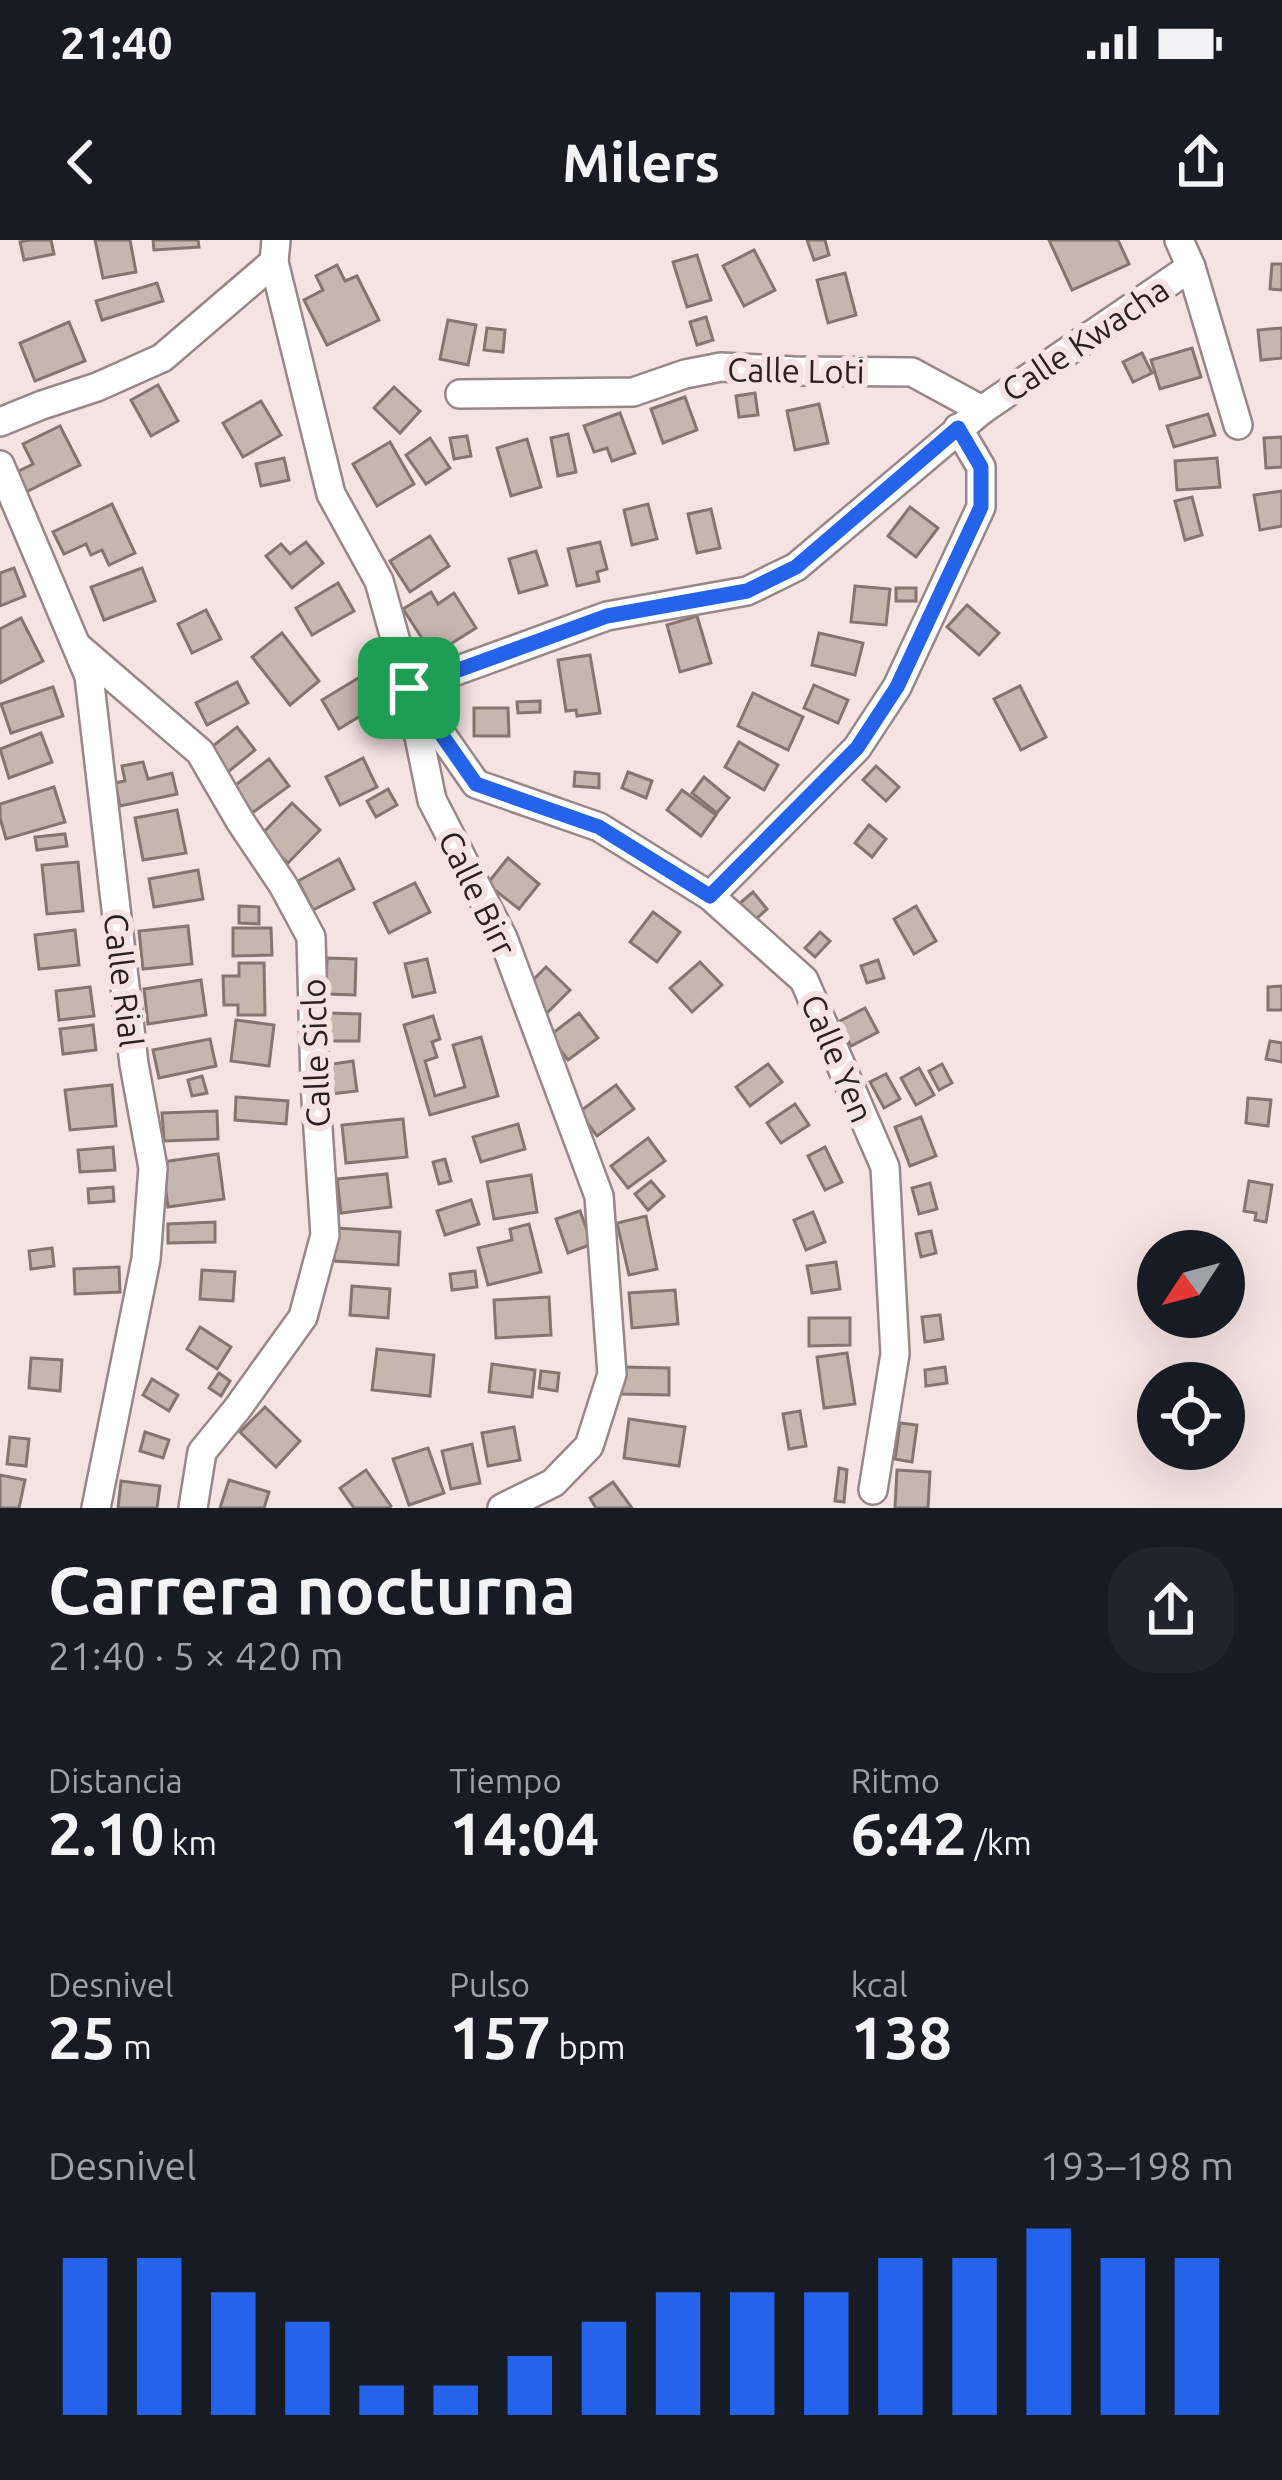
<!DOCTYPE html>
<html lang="es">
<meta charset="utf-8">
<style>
body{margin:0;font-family:Ubuntu,sans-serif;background:#20242c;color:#f1f3f6;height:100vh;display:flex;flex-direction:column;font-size:45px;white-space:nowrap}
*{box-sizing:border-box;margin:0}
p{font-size:39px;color:#9ea1a6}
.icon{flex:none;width:66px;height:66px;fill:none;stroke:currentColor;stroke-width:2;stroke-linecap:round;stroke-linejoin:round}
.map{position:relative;height:1268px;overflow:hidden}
.drawer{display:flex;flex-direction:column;background:#171b24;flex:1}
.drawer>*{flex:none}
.needle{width:78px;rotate:234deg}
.fabs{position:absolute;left:1137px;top:990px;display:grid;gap:24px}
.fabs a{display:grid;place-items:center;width:108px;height:108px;border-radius:50%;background:#171b24;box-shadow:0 12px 48px #0002;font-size:60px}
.pin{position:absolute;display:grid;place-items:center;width:102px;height:102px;color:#fff;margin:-51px;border-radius:24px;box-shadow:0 6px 18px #0006}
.round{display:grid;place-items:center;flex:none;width:126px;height:126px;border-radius:48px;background:#20242c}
.head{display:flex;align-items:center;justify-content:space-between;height:204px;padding:0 48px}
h1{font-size:66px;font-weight:600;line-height:90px}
.metrics{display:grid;grid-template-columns:repeat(3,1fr);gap:18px;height:204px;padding:12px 48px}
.metrics div{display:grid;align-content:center}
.metrics b{font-size:60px;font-weight:600}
.metrics small{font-size:33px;font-weight:400}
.metrics p{font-size:33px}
.chart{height:336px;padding:24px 48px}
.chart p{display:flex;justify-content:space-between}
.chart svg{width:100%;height:216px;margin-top:12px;stroke:#2563eb;stroke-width:6}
.status{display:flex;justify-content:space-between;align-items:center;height:84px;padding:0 60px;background:#171b24;direction:ltr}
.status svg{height:33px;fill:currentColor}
header{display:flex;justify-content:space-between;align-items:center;height:156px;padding:0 48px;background:#171b24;font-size:54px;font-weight:600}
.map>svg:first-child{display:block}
.building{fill:#c6b6b0;stroke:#84756f;stroke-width:3}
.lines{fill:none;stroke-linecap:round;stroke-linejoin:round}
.street-casing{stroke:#988786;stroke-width:32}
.street{stroke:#fff;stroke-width:27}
.route-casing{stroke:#fff;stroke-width:24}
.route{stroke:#2563eb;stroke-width:15}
.labels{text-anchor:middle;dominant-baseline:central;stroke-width:12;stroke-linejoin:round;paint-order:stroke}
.street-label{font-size:33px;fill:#282120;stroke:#f5e3e2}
</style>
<div class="status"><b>21:40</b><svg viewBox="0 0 49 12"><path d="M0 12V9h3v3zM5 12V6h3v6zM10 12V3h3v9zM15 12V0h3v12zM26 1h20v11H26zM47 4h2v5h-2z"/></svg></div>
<header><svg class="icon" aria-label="back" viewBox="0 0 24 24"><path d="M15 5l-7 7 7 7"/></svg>Milers<svg class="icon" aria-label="share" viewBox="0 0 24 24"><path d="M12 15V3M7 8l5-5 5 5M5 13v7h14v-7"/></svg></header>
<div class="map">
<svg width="1282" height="1268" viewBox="0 0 1282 1268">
<rect width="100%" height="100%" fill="#f5e3e2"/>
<!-- building -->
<g class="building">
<path d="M30,0h21l3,14 -30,6 -4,-18z"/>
<path d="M95,0h35l6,32 -33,6z"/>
<path d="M153,0h45l1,7 -45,3z"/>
<path d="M807,0h18l4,15 -15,5z"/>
<path d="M1049,0h69l11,24 -57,26z"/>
<path d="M754,10l21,40 -31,16 -21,-40z"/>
<path d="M697,15l14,45 -24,7 -14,-45z"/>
<path d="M1272,24h10v26l-12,-1z"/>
<path d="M337,25l8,16 12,-5 22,44 -52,25 -23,-45 19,-10 -7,-14z"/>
<path d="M845,33l11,42 -28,8 -11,-43z"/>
<path d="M157,43l6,18 -61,19 -6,-19z"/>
<path d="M706,77l7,23 -16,5 -7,-23z"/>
<path d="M448,80l28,5 -8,40 -28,-6z"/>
<path d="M69,82l16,39 -50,20 -15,-38z"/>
<path d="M487,88l18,2 -2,22 -19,-2z"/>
<path d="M1282,88v30l-21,2 -3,-30z"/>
<path d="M1192,108l9,29 -41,12 -9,-29z"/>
<path d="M1142,113l10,20 -19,9 -10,-20z"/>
<path d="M158,145l20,36 -27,15 -20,-36z"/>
<path d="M394,147l26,24 -20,22 -26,-25z"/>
<path d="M755,153l3,22 -19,2 -3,-21z"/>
<path d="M685,157l12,33 -34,13 -12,-34z"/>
<path d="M261,161l20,34 -38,22 -20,-34z"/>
<path d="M819,164l9,39 -33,7 -8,-39z"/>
<path d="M620,173l15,40 -23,8 -5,-13 -13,4 -10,-26z"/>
<path d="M1208,174l7,21 -41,12 -7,-21z"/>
<path d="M60,186l20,39 -54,27 -9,-20 16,-8 -10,-20z"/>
<path d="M568,194l8,38 -18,4 -7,-38z"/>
<path d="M467,196l4,20 -17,3 -4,-21z"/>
<path d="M1282,197v30l-16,1 -2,-30z"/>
<path d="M430,198l20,30 -24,16 -20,-29z"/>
<path d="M527,199l14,48 -30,9 -14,-48z"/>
<path d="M390,202l24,42 -37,22 -24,-42z"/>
<path d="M284,218l5,22 -28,6 -5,-22z"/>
<path d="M1217,218l3,29 -43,3 -2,-29z"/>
<path d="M1282,251v35l-22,4 -6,-35z"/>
<path d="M1192,257l10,38 -17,5 -10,-39z"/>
<path d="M112,264l23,49 -26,12 -7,-15 -11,5 -5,-11 -22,10 -11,-22z"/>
<path d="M648,264l9,35 -25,6 -8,-35z"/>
<path d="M910,267l28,21 -22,29 -28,-21z"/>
<path d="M711,269l9,39 -23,5 -9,-39z"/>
<path d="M430,296l19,30 -39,26 -20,-31z"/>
<path d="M306,302l17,21 -31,25 -26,-32 15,-12 9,10z"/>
<path d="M600,302l7,27 -10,3 2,9 -22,5 -9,-37z"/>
<path d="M536,311l11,34 -28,8 -10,-34z"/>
<path d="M14,328l11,28 -25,10v-33z"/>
<path d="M142,328l13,33 -51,19 -13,-33z"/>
<path d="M338,343l16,28 -42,24 -16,-27z"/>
<path d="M855,346l35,3 -4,36 -35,-3z"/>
<rect x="896" y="348" width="20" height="13"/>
<path d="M431,352l7,12 16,-11 22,35 -43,27 -30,-46z"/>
<path d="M967,365l32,28 -20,22 -32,-28z"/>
<path d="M206,370l15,29 -29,14 -14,-29z"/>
<path d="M697,376l14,47 -31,9 -13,-47z"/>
<path d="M21,378l22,43 -43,22v-54z"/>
<path d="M282,393l37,48 -29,24 -38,-48z"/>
<path d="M819,393l44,10 -8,32 -43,-10z"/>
<path d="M590,415l10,58 -23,3 -1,-6 -10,1 -8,-51z"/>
<path d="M365,434l18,28 -44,27 -17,-29z"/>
<path d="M237,442l11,21 -41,22 -11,-22z"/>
<path d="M814,445l34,15 -10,23 -34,-15z"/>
<path d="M1020,446l26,51 -25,13 -27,-51z"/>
<path d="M53,447l10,29 -52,17 -10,-29z"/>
<path d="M753,453l50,24 -15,33 -50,-24z"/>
<path d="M540,461v11l-22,1 -1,-11z"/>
<path d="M474,468h34l1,28h-35z"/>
<path d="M237,487l18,23 -27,22 -19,-23z"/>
<path d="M41,493l11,29 -43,16 -9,-29z"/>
<path d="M739,502l39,23 -14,25 -39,-23z"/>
<path d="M363,518l14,29 -37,18 -14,-28z"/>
<path d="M269,519l20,27 -37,27 -19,-26z"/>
<path d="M143,522l5,17 24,-6 5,21 -57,12 -5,-23 10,-2 -3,-15z"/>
<path d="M876,526l23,21 -13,14 -23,-21z"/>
<path d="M575,532l24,2v14l-25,-2z"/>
<path d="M628,532l24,9 -6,17 -24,-10z"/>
<path d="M704,537l25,21 -12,15 -25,-20z"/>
<path d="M54,547l11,35 -59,17 -6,-21v-14z"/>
<path d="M388,549l9,16 -21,12 -9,-16z"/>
<path d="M682,550l34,25 -15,21 -34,-26z"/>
<path d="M292,563l28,27 -32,33 -28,-27z"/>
<path d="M177,570l9,43 -43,7 -8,-42z"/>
<path d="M869,585l17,14 -14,18 -17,-14z"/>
<path d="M65,594l2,12 -30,4 -2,-13z"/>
<path d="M508,618l31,26 -20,25 -32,-25z"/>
<path d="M339,619l15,30 -41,21 -15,-29z"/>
<path d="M78,622l5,49 -36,3 -5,-49z"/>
<path d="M198,630l5,29 -49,8 -5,-28z"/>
<path d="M415,643l15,29 -41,21 -15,-30z"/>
<path d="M753,652l14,17 -13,12 -15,-17z"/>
<path d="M239,666l20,1v17l-20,-1z"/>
<path d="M916,666l20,35 -22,13 -20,-35z"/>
<path d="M653,672l27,20 -23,30 -27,-20z"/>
<path d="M188,686l4,38 -49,5 -4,-38z"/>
<path d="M233,688h38l1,27 -39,1z"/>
<path d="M75,690l4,35 -40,4 -4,-34z"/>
<path d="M820,692l10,9 -15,16 -10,-9z"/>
<path d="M327,718l29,1 -1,36 -29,-1z"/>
<path d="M427,719l8,33 -22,5 -8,-33z"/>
<path d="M878,720l6,18 -17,5 -6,-17z"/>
<path d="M700,722l22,23 -30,27 -22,-24z"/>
<path d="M239,723h25l1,52h-27v-10h-14l-1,-29h16z"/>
<path d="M546,727l24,23 -23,23 -24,-23z"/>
<path d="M201,740l5,35 -58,9 -4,-35z"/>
<path d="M1282,746v24h-14v-23z"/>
<path d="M90,747l4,29 -35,4 -3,-29z"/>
<path d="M865,768l13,24 -27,14 -13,-24z"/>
<path d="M329,773l31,1 -1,27h-30z"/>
<path d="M579,773l19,25 -30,22 -19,-24z"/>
<path d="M433,776l7,23 -8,3 5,15 -12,4 10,35 30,-9 -12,-42 28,-8 17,59 -68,19 -26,-90z"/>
<path d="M236,780l38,5 -5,41 -38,-5z"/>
<path d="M93,785l3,25 -33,4 -3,-25z"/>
<path d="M210,799l6,27 -57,12 -6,-28z"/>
<path d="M1270,801l12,2v19l-16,-3z"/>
<path d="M353,821l4,30 -27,3 -4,-29z"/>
<path d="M768,824l14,18 -32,24 -14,-19z"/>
<path d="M942,824l10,19 -13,7 -10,-19z"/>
<path d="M919,828l15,27 -18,10 -15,-27z"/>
<path d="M886,834l14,25 -16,9 -14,-26z"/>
<path d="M202,836l5,17 -15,3 -4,-16z"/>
<path d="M112,845l4,41 -46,4 -5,-40z"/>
<path d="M616,845l18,24 -37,27 -18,-24z"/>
<path d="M236,857l52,4 -2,23 -51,-4z"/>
<path d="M1248,858l23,2 -3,26 -22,-3z"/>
<path d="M795,864l14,21 -28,18 -14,-20z"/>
<path d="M217,871l1,28 -54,2 -2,-28z"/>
<path d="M921,877l15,39 -26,10 -15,-39z"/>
<path d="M403,879l4,38 -61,6 -4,-38z"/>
<path d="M518,884l7,25 -44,13 -8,-25z"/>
<path d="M648,898l17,23 -37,27 -17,-22z"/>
<path d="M113,907l2,23 -35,2 -2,-22z"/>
<path d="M825,907l17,35 -17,8 -17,-34z"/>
<path d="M218,914l6,45 -56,8 -6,-45z"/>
<path d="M445,919l6,22 -12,3 -6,-22z"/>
<path d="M387,934l4,33 -50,6 -4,-34z"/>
<path d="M531,935l6,37 -43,7 -7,-37z"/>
<path d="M651,941l13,15 -16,14 -13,-16z"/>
<path d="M1249,941l23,4 -6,37 -11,-2 1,-7 -12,-2z"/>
<path d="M930,943l7,26 -18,5 -7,-26z"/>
<path d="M113,947l1,14 -25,2 -1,-14z"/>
<path d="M471,960l8,24 -34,11 -8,-24z"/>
<path d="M580,971l12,33 -24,9 -12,-34z"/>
<path d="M813,972l12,30 -19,8 -12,-30z"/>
<path d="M646,976l11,53 -28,6 -12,-52z"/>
<path d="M215,982v20l-47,1v-19z"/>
<path d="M529,984l12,48 -53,13 -10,-37 34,-8 -2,-11z"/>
<path d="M336,988l64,4 -2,33 -64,-4z"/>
<path d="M931,991l5,22 -15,4 -5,-23z"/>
<path d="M52,1008l2,18 -23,3 -2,-18z"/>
<path d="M836,1022l4,27 -28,4 -5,-27z"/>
<path d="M119,1027l1,25 -45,2 -1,-25z"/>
<path d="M202,1030l33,2 -2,29 -33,-2z"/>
<path d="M475,1031l2,16 -25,3 -2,-16z"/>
<path d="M352,1046l38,3 -2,29 -38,-3z"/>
<path d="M675,1050l3,34 -46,4 -3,-35z"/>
<path d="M549,1057l2,38 -55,3 -2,-38z"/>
<path d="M940,1075l3,24 -18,3 -3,-25z"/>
<path d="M809,1078h41v27l-41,1z"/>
<path d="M200,1087l31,20 -14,22 -30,-20z"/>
<path d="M377,1109l57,6 -4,41 -58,-6z"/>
<path d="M847,1113l8,51 -31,4 -7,-51z"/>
<path d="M31,1118l31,2 -2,31 -31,-3z"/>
<path d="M492,1124l43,6 -3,27 -43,-5z"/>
<path d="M622,1127l47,1v27l-48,-1z"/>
<path d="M945,1127l2,16 -21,3 -1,-16z"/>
<path d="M541,1131l18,2 -2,18 -18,-3z"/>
<path d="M219,1133l11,8 -9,15 -12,-8z"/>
<path d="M152,1139l26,16 -9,16 -26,-16z"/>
<path d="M265,1167l35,34 -24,26 -36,-35z"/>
<path d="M800,1171l6,35 -17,3 -6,-35z"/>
<path d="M629,1179l56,8 -6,39 -55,-8z"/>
<path d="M900,1183l17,2 -5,37 -17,-3z"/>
<path d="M514,1187l6,33 -32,6 -6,-33z"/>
<path d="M145,1192l24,8 -6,18 -23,-7z"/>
<path d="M10,1197l19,2 -3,27 -19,-2z"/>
<path d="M472,1204l8,39 -29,6 -9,-38z"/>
<path d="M428,1208l16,45 -35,12 -16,-46z"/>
<path d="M839,1228l8,2 -3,32 -9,-1z"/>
<path d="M366,1230l25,36 -2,2h-35l-14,-20z"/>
<path d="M897,1230l33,2 -2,36h-33z"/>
<path d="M0,1235l25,5 -6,28h-19z"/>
<path d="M229,1240l40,12 -5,16h-44z"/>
<path d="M121,1241l39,5 -3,22h-39z"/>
<path d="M613,1242l19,26h-36l-6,-10z"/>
</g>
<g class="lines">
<!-- street casing -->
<g class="street-casing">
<g id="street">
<path d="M276,0l-2,22 57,232 48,87 30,107 23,112 71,138 96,258 13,178 -23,72 -36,37 -51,25"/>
<path d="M1179,0l12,27 47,158"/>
<path d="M460,154l173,-2 52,-18 36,-7 73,4 118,1 70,38"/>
<path d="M0,182l42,-17 55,-18 65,-29 112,-96"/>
<path d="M0,225l89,211 45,388 19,104 -7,91 -50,249"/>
<path d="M78,407l122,105 40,69 43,64 28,52 4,146 10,152 -22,82 -66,92 -35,43 -9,56"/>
<path d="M710,656l147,-148 40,-61 84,-180v-40l-23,-39"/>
<path d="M873,1250l22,-136 -10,-187 -81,-187 -94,-84 -111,-69 -123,-43 -67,-96 198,-72 140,-25 49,-24 186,-157 209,-143"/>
</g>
</g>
<!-- street -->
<use href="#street" class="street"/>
</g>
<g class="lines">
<!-- route casing -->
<g class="route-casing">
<path id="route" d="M958,188l23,39v40l-84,180 -40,61 -147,148 -111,-69 -123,-43 -67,-96 198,-72 140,-25 49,-24z"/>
</g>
<!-- route -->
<use href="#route" class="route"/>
</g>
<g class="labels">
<!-- street labels -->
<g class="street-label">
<text transform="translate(1085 99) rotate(-34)">Calle Kwacha</text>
<text transform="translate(796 130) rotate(1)">Calle Loti</text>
<text transform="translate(478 653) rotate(64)">Calle Birr</text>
<text transform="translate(124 740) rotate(83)">Calle Rial</text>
<text transform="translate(315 813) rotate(-92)">Calle Siclo</text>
<text transform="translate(838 818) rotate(67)">Calle Yen</text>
</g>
</g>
</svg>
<div class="fabs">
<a><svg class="needle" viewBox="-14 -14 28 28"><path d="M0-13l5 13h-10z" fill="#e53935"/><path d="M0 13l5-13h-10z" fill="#9ea1a6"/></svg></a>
<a><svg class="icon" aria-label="locate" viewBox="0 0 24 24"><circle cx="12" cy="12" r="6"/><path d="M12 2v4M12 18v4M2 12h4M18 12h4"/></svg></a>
</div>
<div class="pin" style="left:409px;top:448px;background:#1e9e55"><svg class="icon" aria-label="arrive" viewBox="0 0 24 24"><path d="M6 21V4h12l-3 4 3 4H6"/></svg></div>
</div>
<section class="drawer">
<div class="head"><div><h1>Carrera nocturna</h1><p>21:40 · 5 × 420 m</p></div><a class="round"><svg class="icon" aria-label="share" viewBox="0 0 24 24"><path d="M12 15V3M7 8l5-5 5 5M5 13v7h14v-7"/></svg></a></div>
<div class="metrics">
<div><p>Distancia</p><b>2.10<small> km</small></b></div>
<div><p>Tiempo</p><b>14:04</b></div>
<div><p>Ritmo</p><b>6:42<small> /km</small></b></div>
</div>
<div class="metrics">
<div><p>Desnivel</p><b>25<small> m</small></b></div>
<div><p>Pulso</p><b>157<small> bpm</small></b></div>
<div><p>kcal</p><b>138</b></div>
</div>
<div class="chart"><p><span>Desnivel</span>193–198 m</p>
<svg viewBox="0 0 160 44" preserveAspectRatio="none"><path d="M5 44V12M15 44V12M25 44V19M35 44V25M45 44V38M55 44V38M65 44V32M75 44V25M85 44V19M95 44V19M105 44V19M115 44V12M125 44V12M135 44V6M145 44V12M155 44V12"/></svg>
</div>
</section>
